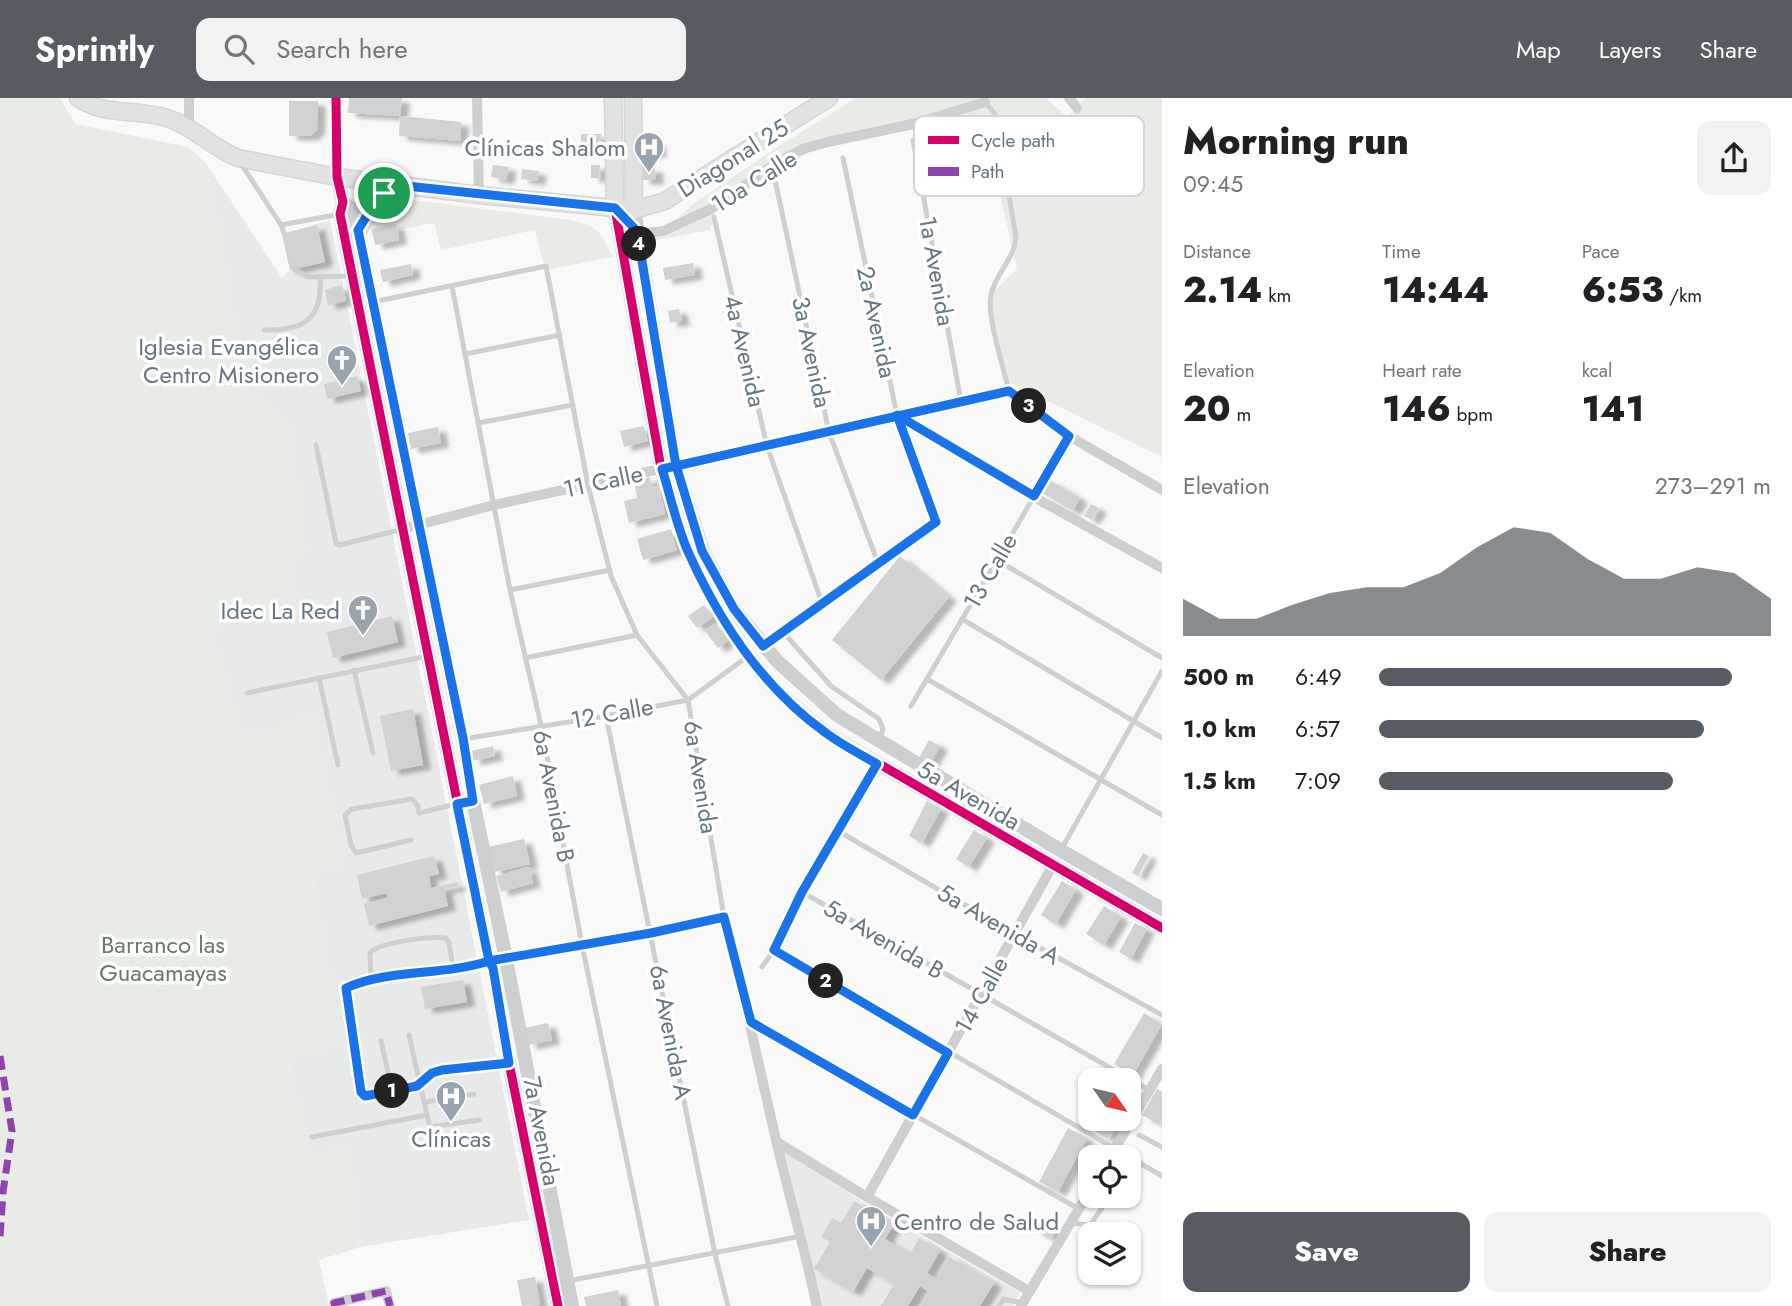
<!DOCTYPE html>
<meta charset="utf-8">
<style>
body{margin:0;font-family:Jost,sans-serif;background:#f2f2f2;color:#202124;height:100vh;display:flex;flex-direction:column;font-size:26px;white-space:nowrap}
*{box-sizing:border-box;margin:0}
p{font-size:23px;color:#757577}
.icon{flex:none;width:38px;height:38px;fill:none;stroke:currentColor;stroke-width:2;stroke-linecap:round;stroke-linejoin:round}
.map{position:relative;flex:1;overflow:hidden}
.sheet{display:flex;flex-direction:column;background:#fff;width:630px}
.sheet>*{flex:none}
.needle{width:46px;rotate:124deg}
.fabs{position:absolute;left:1078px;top:970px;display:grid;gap:14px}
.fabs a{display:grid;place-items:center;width:63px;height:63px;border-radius:14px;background:#fff;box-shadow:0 2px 5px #0004;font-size:35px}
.pin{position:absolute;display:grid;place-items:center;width:60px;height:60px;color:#fff;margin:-30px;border:4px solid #fff;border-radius:50%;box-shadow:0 2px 7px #0007}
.km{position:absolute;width:35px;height:35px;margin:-18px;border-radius:50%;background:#222;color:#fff;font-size:19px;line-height:35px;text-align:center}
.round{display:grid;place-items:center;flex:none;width:74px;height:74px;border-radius:14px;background:#f2f2f2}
.headline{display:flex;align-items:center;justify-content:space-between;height:119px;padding:0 21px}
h1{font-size:38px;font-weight:800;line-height:52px}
.stats{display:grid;grid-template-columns:repeat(3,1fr);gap:10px;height:119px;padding:7px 21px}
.stats div{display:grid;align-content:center}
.stats b{font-size:35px;font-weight:800}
.stats small{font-size:19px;font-weight:400}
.stats p{font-size:19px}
.chart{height:196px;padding:14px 21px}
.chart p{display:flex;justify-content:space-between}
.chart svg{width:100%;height:126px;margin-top:7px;fill:#565c61;opacity:.7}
.button{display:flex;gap:14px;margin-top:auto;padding:14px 21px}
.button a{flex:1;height:80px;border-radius:14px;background:#565c61;color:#fff;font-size:28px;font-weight:800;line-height:80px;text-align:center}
.button a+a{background:#f2f2f2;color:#202124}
ul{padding:0 21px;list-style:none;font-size:23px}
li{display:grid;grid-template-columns:112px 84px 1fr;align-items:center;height:52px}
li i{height:18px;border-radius:9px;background:#565c61}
header{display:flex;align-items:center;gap:42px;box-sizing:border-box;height:98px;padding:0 35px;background:#565c61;color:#fff}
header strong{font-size:33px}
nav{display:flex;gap:38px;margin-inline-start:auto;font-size:24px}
.search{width:490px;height:63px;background:#f2f2f2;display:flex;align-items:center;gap:18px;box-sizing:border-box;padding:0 24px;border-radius:14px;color:#757577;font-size:26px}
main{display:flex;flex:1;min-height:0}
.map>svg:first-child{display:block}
.built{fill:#e8e9e9}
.green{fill:#e8ebe6}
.building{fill:#d0d2d3;filter:url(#shadow)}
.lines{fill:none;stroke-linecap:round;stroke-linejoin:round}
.secondary-casing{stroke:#d5d6d7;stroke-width:19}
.service{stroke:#cecfd0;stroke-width:5}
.minor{stroke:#cecfd0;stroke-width:10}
.tertiary{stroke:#cecfd0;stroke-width:14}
.secondary{stroke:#e1e2e2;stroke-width:16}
.quiet{stroke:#8e44ad;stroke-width:7;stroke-dasharray:14 7;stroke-linecap:butt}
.cycleway-casing{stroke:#fff;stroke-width:13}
.cycleway{stroke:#d6006c;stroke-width:9}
.route-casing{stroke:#fff;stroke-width:14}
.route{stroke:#1a73e8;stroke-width:9}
.labels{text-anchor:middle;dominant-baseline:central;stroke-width:7;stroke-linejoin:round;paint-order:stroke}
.poi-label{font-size:24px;fill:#657683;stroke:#fff;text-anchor:end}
.street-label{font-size:24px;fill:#657683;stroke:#fff}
.park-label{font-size:24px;fill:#687a64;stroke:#fff}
.key{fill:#fff;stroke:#d1d6da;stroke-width:2}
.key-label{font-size:19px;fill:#657683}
</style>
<header>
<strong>Sprintly</strong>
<div class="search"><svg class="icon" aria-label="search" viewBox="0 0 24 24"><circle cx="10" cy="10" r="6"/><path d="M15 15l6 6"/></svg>Search here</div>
<nav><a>Map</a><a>Layers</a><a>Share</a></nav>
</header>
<main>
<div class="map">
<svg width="1162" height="1208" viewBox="0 0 1162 1208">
<defs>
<filter id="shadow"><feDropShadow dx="8" dy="4.5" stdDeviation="2" flood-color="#0004"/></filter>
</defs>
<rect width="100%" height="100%" fill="#f9f9f9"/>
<!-- built -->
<g class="built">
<path d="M205,64l77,116 8,-8 -8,-36 48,-14 199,1000 -169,27 -11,-101 -39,11 -23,-98 53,-15 -28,-168 31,-12 -30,-149 -70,23 -33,-109 86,-28 -7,-41 1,-137 -46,-35 -21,-132z"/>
<path d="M780,1046l84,59 156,90 -7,13h-202z"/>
</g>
<!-- green -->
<g class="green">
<path d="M0,0h60l15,26 113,23 17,15 18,94 21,132 46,35 17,130 -18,8 7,40 -86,29 33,107 71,-22 29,149 -31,13 28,167 -53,16 23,97 39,-11 11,101 -41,13 10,46h-329z"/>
<path d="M856,0h190l21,19 19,-19h76v359l-159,-78 -14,-83 28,-27 -35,-153 -167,33 -96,51 -9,30 -57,11 40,-37 86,-58z"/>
<path d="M397,100l173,22c28,6 31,11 42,37l-67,13 -10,-40 -94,20 -7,-27 -64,12 6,-21z"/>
</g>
<!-- building -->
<g class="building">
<path d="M349,0h53l-2,18 -52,-3z"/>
<path d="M289,3h29l-1,29 -6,6h-22z"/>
<path d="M400,18l61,6 -1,19 -61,-5z"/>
<path d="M581,36h20l-1,14h-19z"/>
<path d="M658,44v11h-19v-10z"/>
<path d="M493,67l16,2 -3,13 -15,-3z"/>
<path d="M591,67h9l-1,13h-8z"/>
<path d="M642,70h13l1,12h-14z"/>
<path d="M522,71l17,2 -2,10 -16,-2z"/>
<path d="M396,126l3,16 -24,5 -3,-16z"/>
<path d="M317,127l8,37 -35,8 -8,-36z"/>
<path d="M693,165l2,12 -30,5 -2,-12z"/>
<path d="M411,166l2,11 -30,7 -3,-12z"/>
<path d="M342,187l4,16 -18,4 -3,-15z"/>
<path d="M679,211l3,12 -12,2 -2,-12z"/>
<path d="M357,278l4,15 -34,8 -3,-15z"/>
<path d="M644,328l4,15 -24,6 -4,-16z"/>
<path d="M438,329l3,16 -30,6 -3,-16z"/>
<path d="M650,379l2,10 7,-1 6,28 -36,9 -5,-22 13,-3 -3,-17z"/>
<path d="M1050,382l30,18 -7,13 -31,-18z"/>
<path d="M1091,406l8,4 -7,12 -8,-4z"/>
<path d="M671,431l6,21 -34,10 -6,-21z"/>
<path d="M900,458l49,41 -68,83 -49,-40z"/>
<path d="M704,507l9,12 -16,11 -9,-12z"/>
<path d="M392,518l6,26 -65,16 -6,-26z"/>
<path d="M716,525l12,18 -10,7 -13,-17z"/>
<path d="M413,611l10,56 -32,6 -11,-55z"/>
<path d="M929,642l11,6 -10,18 -11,-6z"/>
<path d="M493,648l2,10 -22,5 -2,-10z"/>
<path d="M513,678l4,20 -33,8 -5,-19z"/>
<path d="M927,703l14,8 -19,34 -13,-7z"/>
<path d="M974,732l13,8 -18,29 -13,-8z"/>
<path d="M524,741l6,25 -36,8 -6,-25z"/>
<path d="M1143,755l6,3 -11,20 -6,-3z"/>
<path d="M434,758l5,18 -10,2 2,12 27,-6 1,4 -15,3 4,17 -79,20 -5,-22 24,-6 -1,-5 -25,6 -5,-24z"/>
<path d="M529,769l4,16 -32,9 -5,-16z"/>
<path d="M1062,783l14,9 -20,34 -15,-9z"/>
<path d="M1104,808l17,11 -17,28 -18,-11z"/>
<path d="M1135,825l12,6 -16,30 -12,-7z"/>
<path d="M463,882l4,22 -42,7 -4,-22z"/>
<path d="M1144,915l18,11 -29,51 -19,-11z"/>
<path d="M548,925l4,17 -23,5 -4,-17z"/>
<path d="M1157,991l5,3v34l-20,-11z"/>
<path d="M1098,1020h23l-12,21 -17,-9z"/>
<path d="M1068,1030l19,10 -29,54 -19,-10z"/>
<path d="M854,1103l40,23 -9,15 25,15 9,-16 21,13 -13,22 10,6 12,-22 45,26 -14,23h-59l8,-14 -9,-6 -12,20h-27l13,-22 -27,-16 -14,24 -39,-23 16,-27 -9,-5 11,-19 9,5z"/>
<path d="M1039,1121l18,10 -6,10 -18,-10z"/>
<path d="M535,1179l5,28 -18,1 -5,-26z"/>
<path d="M618,1192l3,16h-35l-2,-9z"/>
</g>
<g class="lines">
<!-- secondary casing -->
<g class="secondary-casing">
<g id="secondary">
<path d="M78,0c24,18 61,11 89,20 26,8 45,30 71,40l99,19 142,18 155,15 31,-9 164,-103"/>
<path d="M613,0l2,110"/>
<path d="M633,0l1,112"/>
<path d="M358,132l16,-26 23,-19"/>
</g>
</g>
<!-- service -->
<g class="service">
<path d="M913,42l48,261"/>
<path d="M240,64l41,63 3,8"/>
<path d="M774,77l55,257 49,131"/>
<path d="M714,119l53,229 55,157"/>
<path d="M281,127l59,-11"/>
<path d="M294,171l14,8 43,-1"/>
<path d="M452,188l58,304 31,135 41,220 75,361"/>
<path d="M373,204l173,-36 42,219 23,91 26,59 51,65 36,217"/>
<path d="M264,232c39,1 59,-11 56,-52"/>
<path d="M465,256l95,-19"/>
<path d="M897,317l112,-24c-5,-22 -23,-76 -18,-96 4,-21 24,-37 25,-58l-19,-115 -2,-8 -10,-12"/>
<path d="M478,325l95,-18"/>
<path d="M316,347l20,98 4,2 63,-16"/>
<path d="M997,462l165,98"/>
<path d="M510,492l100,-20"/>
<path d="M962,521l200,119"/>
<path d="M783,534l48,54 48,33 4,10 -3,8"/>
<path d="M764,547l172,-123 -39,-107 -54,-257"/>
<path d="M525,560l112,-23"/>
<path d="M354,572l19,83"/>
<path d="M319,580l19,87"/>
<path d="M927,581l235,136"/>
<path d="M247,595l181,-37"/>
<path d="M911,608l158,-269"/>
<path d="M606,618l109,538 13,52"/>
<path d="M463,641l143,-23 82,-16 59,-43"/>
<path d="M838,733l177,103 147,81"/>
<path d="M411,742l-55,13 -5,-8 -6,-30 7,-6 60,-10 6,7 1,7 37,-9"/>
<path d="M1062,750l100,-177"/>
<path d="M802,794l347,198"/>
<path d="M774,852l388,226"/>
<path d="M762,869l12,-17 28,-58 74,-127"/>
<path d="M453,871l-4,-27 -3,-4c-15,-2 -67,4 -76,15l1,26c34,0 86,-8 118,-18"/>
<path d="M371,881l-25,9 14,97 5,11 52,-10 15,-13 10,-3 67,-7"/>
<path d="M751,924l328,187"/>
<path d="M381,943l11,50"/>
<path d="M425,1004l49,-8"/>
<path d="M427,1017l3,12 49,-7"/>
<path d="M1139,1037l23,12"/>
<path d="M312,1039l115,-22 -18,-80"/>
<path d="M1070,1125l20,2 21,-30"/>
<path d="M568,1183l234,-45"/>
<path d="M999,1208l5,-7 18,4"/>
</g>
<!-- minor -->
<g class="minor">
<path d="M336,0l1,79"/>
<path d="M477,0l2,97"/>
<path d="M1069,0l8,10"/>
<path d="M189,30v-30"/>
<path d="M615,110l22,23 11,2 15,-2 48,-22 62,-44 30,-16 25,-7 85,-18 72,-22"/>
<path d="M1009,293l60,45 93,54"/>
<path d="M403,431l91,-24 379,-82 24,-8 137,82 128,71"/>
<path d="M498,862l153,-27 73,-16c19,74 35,149 52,223 13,56 29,110 41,166"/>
<path d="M777,1044l90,55 162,94"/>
<path d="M1110,1059l52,-88"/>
<path d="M867,1099l186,-332"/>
<path d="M335,1208l-1,-3 52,-12 4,15"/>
<path d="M1021,1208l69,-116"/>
</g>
<!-- tertiary -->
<g class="tertiary">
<path d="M337,79l6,25 -3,12 149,747 4,7 16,95 49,243"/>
<path d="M343,104l11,9 4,19 105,509 10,62 33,158 66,347"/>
<path d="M615,110l46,260 28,86 34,63 45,66 58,50 336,195"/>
<path d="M634,112l42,256 27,85 31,58 43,52 60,54 223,135 102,59"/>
</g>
<!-- secondary -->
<use href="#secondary" class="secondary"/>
<!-- quiet -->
<g class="quiet">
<path d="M0,958l12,75 -9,61 -3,45"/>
<path d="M335,1208l-1,-3 52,-12 4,15"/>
</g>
<!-- cycleway casing -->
<g class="cycleway-casing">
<g id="cycleway">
<path d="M336,0l1,79 6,25 -3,12 149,747 4,7 16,95 49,243"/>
<path d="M615,110l46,260 28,86 34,63 45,66 58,50 336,195"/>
</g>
</g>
<!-- cycleway -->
<use href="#cycleway" class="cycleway"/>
</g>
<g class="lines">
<!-- route casing -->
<g class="route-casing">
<path id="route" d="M384,95l-10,11 -16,26 105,508 10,63 -16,3 32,157 4,7 16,95 -67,7 -10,3 -15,13 -52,10 -4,-4 -15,-104c42,-19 97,-12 143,-27l162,-28 73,-16 27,105 162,93 35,-62 -174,-103 28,-58 75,-128c-17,-10 -35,-19 -51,-31 -62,-44 -105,-109 -136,-177 -13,-27 -19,-59 -28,-87l14,-3c111,-25 222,-51 333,-75l60,45 -35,60 -137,-81 39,107 -173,124 -29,-37 -32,-58 -24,-79 -2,-6 -39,-235 -22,-23 -218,-23 -13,8"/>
</g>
<!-- route -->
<use href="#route" class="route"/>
</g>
<!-- icons -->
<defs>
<g id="hospital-pin" transform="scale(1.575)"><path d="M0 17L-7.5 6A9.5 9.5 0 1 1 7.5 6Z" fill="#99a4ac" stroke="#fff"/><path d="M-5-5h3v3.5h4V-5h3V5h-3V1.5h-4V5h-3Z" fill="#fff"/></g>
<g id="church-pin" transform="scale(1.575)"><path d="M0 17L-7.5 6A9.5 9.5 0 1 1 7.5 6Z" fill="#99a4ac" stroke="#fff"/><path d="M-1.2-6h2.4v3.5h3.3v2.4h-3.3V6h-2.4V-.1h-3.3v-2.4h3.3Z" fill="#fff"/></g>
</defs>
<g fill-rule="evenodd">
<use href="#hospital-pin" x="649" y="49"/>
<use href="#church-pin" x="342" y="262"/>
<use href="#church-pin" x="363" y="512"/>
<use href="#hospital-pin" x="451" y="998"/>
<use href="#hospital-pin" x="871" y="1123"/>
</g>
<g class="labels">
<!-- poi labels -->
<g class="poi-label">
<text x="626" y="49">Clínicas Shalom</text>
<text x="319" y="248">Iglesia Evangélica<tspan x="319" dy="28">Centro Misionero</tspan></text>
<text x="340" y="512">Idec La Red</text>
<text x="451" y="1040" text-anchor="middle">Clínicas</text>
<text x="894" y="1123" text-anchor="start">Centro de Salud</text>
</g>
<!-- street labels -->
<g class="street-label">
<text transform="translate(733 60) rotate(-32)">Diagonal 25</text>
<text transform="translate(754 83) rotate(-32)">10a Calle</text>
<text transform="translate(937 173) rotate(80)">1a Avenida</text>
<text transform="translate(877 224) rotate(78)">2a Avenida</text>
<text transform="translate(745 253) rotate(77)">4a Avenida</text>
<text transform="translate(812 254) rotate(78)">3a Avenida</text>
<text transform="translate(603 383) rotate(-12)">11 Calle</text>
<text transform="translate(990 473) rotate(-60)">13 Calle</text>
<text transform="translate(612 615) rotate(-10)">12 Calle</text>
<text transform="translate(701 679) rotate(81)">6a Avenida</text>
<text transform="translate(969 697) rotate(30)">5a Avenida</text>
<text transform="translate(554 698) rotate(79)">6a Avenida B</text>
<text transform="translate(999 826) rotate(30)">5a Avenida A</text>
<text transform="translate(884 841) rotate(30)">5a Avenida B</text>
<text transform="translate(981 897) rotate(-61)">14 Calle</text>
<text transform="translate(671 934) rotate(79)">6a Avenida A</text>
<text transform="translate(542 1033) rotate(79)">7a Avenida</text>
</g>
<!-- park labels -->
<g class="park-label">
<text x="163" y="846">Barranco las<tspan x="163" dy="28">Guacamayas</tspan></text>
</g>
</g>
<!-- legend -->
<rect x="914" y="18" width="230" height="80" rx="10" class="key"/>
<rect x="928" y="38" width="31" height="8" fill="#d6006c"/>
<rect x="928" y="69" width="31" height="9" fill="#8e44ad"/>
<g class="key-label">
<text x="971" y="49">Cycle path</text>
<text x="971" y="80">Path</text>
</g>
</svg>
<div class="fabs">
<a><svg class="needle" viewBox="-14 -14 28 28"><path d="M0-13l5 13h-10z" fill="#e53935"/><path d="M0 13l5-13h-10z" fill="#757577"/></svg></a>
<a><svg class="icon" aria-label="locate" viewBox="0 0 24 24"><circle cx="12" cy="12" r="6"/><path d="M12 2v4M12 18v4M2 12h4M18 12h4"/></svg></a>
<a><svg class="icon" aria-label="layers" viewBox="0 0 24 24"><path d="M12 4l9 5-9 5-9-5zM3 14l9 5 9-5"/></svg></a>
</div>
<div class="pin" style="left:384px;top:95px;background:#1e9e55"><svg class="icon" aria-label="arrive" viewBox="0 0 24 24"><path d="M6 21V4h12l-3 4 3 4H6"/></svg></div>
<b class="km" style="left:392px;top:993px">1</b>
<b class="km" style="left:826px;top:883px">2</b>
<b class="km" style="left:1029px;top:308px">3</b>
<b class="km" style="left:639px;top:146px">4</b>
</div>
<section class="sheet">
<div class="headline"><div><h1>Morning run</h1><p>09:45</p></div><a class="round"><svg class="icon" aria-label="share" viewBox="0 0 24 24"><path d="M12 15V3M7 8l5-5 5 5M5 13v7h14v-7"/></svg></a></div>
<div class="stats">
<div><p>Distance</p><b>2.14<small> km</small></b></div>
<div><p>Time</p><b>14:44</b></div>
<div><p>Pace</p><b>6:53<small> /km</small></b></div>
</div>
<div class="stats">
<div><p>Elevation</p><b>20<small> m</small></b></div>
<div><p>Heart rate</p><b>146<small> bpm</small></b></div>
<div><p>kcal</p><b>141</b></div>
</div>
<div class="chart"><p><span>Elevation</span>273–291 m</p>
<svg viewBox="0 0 160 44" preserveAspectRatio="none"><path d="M0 44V31L10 38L20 38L30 33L40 29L50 27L60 27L70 22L80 13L90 6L100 8L110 17L120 24L130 24L140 20L150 22L160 31V44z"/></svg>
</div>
<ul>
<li><b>500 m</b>6:49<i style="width:90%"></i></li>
<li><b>1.0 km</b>6:57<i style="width:83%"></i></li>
<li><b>1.5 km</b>7:09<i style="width:75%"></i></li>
</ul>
<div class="button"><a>Save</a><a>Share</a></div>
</section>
</main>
